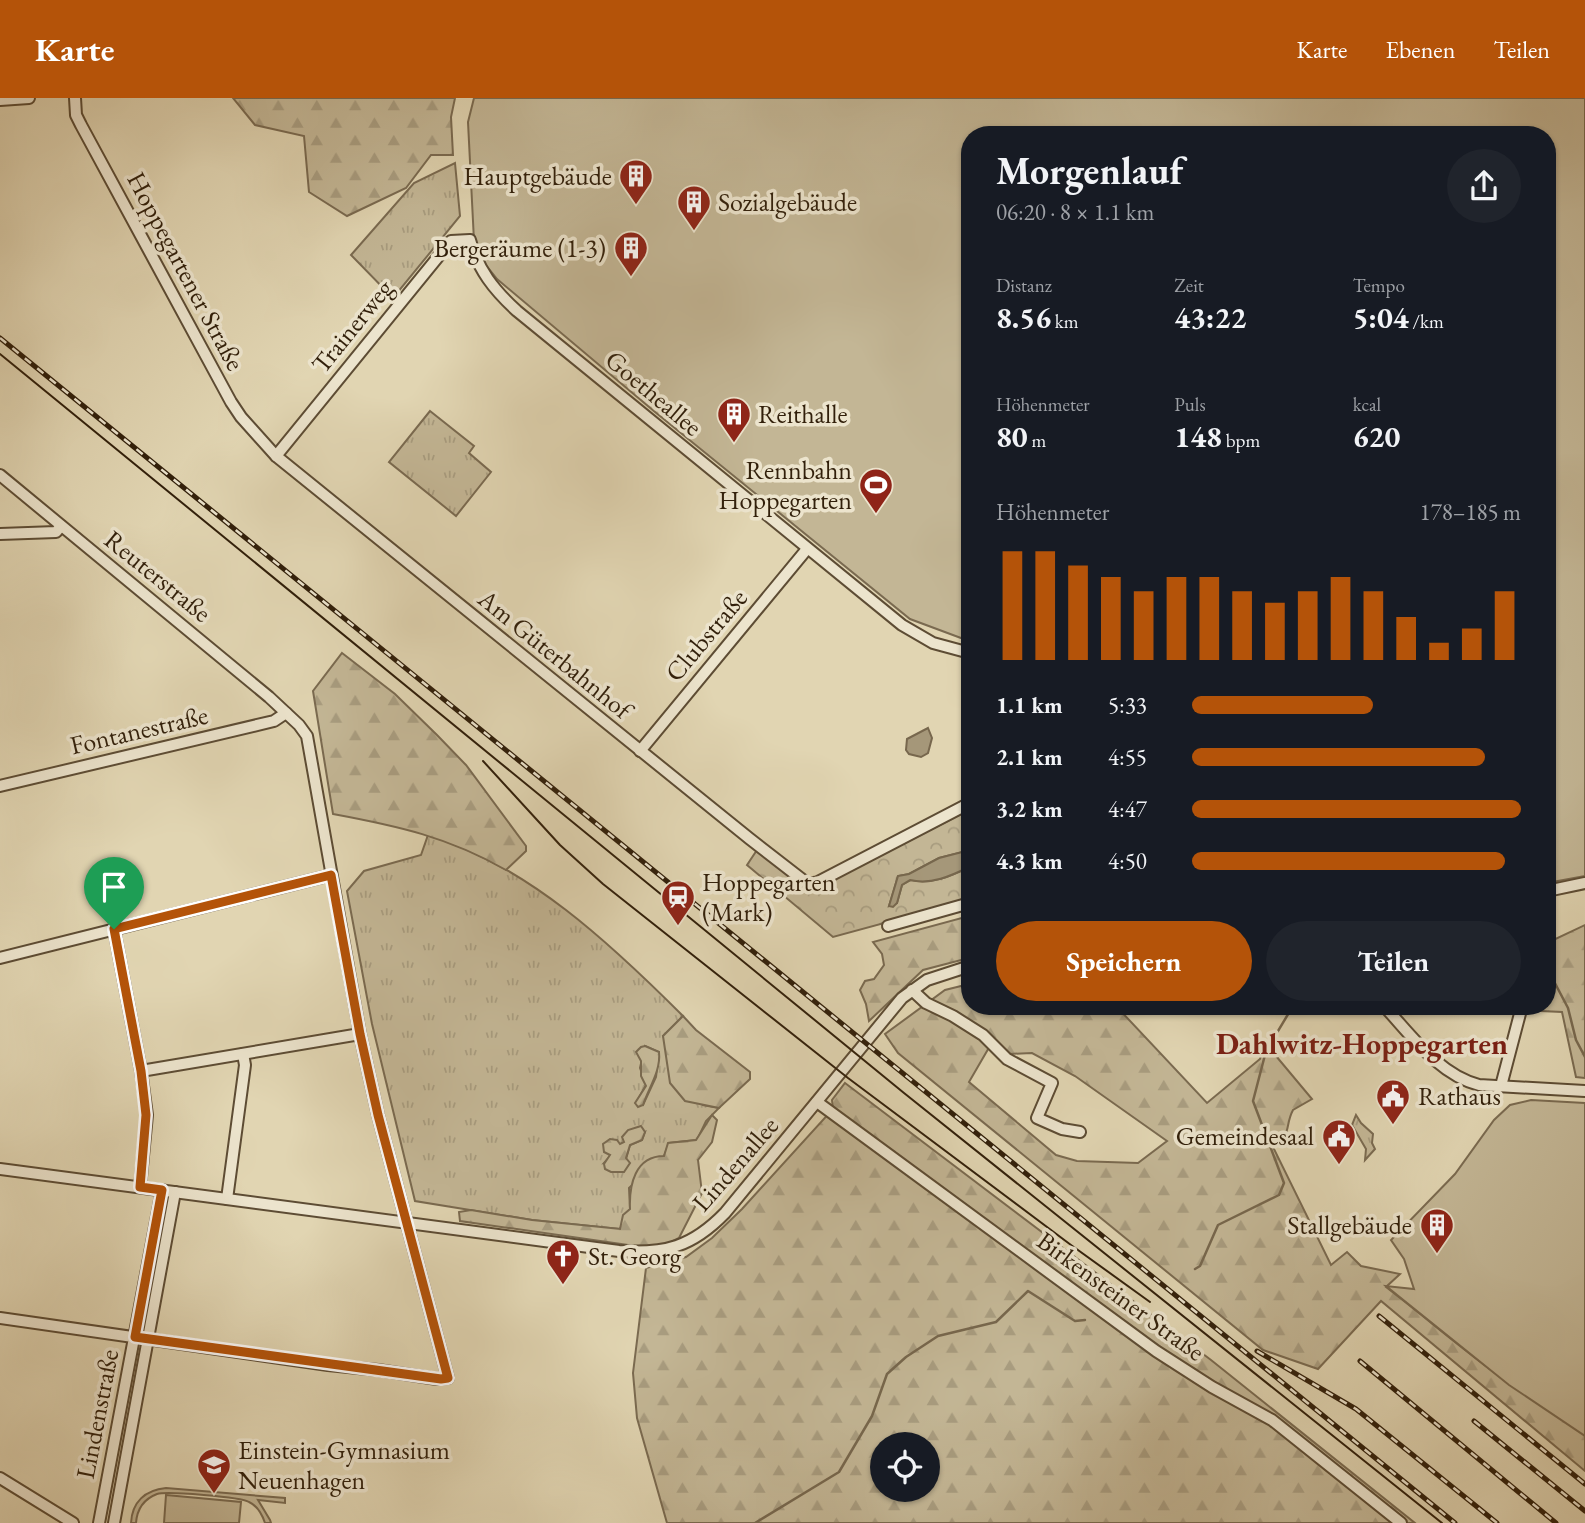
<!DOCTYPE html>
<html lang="de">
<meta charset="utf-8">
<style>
body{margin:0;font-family:"EB Garamond",serif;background:#20242c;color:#f1f3f6;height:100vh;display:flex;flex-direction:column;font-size:26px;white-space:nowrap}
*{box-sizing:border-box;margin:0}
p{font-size:23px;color:#9ea1a6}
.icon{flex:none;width:38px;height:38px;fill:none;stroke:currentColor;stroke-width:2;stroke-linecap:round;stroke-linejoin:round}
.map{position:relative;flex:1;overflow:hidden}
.side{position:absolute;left:961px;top:28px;width:595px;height:889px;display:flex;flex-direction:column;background:#171b24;border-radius:28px;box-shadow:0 2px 5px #0004}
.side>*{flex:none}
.fabs{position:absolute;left:870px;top:1334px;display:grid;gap:14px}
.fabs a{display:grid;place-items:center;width:70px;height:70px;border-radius:50%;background:#171b24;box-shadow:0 2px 5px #0004;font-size:35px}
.pin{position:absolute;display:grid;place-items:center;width:60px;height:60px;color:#fff;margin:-72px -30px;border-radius:50% 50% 50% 0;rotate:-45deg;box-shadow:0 0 7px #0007}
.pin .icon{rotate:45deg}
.round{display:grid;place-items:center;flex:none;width:74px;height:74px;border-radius:37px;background:#20242c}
.overview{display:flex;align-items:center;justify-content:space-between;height:119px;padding:0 35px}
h1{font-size:38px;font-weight:700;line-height:52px}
.stats{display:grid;grid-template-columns:repeat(3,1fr);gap:10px;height:119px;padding:7px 35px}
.stats div{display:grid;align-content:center}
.stats b{font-size:30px;font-weight:700}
.stats small{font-size:19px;font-weight:400}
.stats p{font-size:19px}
.chart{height:196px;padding:14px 35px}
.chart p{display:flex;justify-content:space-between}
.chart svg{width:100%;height:126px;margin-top:7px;stroke:#b45309;stroke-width:6}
.cta{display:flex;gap:14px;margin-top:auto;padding:14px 35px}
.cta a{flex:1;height:80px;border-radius:42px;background:#b45309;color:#fff;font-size:28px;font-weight:700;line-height:80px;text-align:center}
.cta a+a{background:#20242c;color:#f1f3f6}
ul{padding:0 35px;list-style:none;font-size:23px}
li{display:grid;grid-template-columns:112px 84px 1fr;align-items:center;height:52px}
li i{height:18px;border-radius:9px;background:#b45309}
header{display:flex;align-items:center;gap:42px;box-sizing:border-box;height:98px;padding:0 35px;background:#b45309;color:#fff}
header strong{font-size:33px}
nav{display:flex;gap:38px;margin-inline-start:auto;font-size:24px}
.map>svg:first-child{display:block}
.grass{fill:url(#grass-tufts);stroke:#7a6a50;stroke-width:2;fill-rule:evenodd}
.forest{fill:url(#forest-firs);stroke:#7a6a50;stroke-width:2;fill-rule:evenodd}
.park{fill:url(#park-crowns);stroke:#7a6a50;stroke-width:2}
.pitch{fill:#c3b695;stroke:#7a6a50;stroke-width:2}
.water{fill:#a59779;stroke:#77674d;stroke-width:2}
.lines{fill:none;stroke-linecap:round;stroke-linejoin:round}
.stream{stroke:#77674d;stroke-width:2.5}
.minor-casing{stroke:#5d4c34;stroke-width:14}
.minor{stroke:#ece4cd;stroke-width:10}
.tram{stroke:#311f0a;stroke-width:2}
.rail-casing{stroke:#311f0a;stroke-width:5}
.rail{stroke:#ece4cd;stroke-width:2.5;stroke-dasharray:8;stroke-linecap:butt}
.route-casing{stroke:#fff;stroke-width:14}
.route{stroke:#b45309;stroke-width:9}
.labels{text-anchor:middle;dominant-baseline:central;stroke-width:7;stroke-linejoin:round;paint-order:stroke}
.poi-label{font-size:26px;fill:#311f0a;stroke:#ece4cd;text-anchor:start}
.street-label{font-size:26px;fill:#311f0a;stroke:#ece4cd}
.quarter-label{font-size:30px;font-weight:bold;fill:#7a1f14;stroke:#ece4cd}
</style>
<header>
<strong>Karte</strong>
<nav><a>Karte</a><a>Ebenen</a><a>Teilen</a></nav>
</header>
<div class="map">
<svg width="1585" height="1425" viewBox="0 0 1585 1425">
<defs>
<pattern id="grass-tufts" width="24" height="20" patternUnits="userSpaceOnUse" patternTransform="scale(1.75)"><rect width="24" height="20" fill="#c3b695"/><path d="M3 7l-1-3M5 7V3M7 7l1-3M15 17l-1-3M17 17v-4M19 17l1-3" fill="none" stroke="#a89c7f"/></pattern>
<pattern id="forest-firs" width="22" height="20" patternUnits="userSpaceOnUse" patternTransform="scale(1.75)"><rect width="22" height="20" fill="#c3b695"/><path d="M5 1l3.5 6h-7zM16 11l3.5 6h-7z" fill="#a89c7f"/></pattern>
<pattern id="park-crowns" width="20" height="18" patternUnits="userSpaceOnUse" patternTransform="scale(1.75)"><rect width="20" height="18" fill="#c3b695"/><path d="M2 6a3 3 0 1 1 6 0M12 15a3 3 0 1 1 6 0" fill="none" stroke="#a89c7f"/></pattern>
</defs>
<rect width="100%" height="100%" fill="#e1d5b2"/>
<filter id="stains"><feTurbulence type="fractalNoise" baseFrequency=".00286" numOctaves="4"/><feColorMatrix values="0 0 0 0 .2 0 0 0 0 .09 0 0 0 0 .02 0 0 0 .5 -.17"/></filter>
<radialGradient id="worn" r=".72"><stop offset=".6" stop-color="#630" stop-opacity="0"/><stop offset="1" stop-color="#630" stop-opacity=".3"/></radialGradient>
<!-- grass -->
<g class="grass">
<path d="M455,65l5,53 -67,82 -42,-43 63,-72z"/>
<path d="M430,313l44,35 -5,7 22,19 -35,44 -67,-54z"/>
<path d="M428,737c99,30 183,109 255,181l-20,20 40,69 16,3 -13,13 -9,19 -28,3 -5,13 -35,32 1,21 -10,20 -88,-9 -117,-19 -43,-177 -25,-133 17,-20 57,-16zM645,948l14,6 -3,25 -13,28 -7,-2 10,-18 -6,-17zM645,1034l-3,8 -12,5 -4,14 -22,4 16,-18z"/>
<path d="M1356,1017l5,8 12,11 -1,9 3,6 -10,11 1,-11 -14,-24z"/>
</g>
<!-- forest -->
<g class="forest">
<path d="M233,0h222l-4,19 2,38h-22l-25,33 -59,28 -38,-24 -5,-56 -49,-11z"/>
<path d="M342,555l53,41 42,41 29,30 60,81v5l-20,19c-58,-33 -108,-44 -173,-56l-20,-123z"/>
<path d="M969,818v42l-46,12 -54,51 -3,-17 -6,-14 5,-9 9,-2 10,-14 -2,-11 -9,-12z"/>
<path d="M1585,827v153l-9,-1 -14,-65 -46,-2 -5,-4h36v-63z"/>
<path d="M969,886l1,22h146l91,97 53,-44 3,-11 8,2 41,49 -19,11c-9,17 0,25 -21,35l59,120 16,-13 14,14 39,8 -14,13c65,50 125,106 199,142v42l-204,-170 -63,68 -55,-19 -365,-297 -13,-19 60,-44zM994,941l15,15 23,-1 43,23 92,65 -29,22 -61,-2 -21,-6 -87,-73z"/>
<path d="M683,918l13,14 54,42v7l-31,29 -34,-7 -15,-18 -7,-47z"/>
<path d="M645,948l14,6c2,19 -10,35 -16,53l-5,2 -3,-4 11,-17 -5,-10v-15l-5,-9 5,-5z"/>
<path d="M845,985l366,277 204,163h-748l-30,-105 -4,-45 13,-105 40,-11 26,-19 30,-29 91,-100 -1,-9zM882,1346h46v45h-46z"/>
<path d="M712,1017l5,5 -5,22 -14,18 4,33 -23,45 -12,6 -25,3 -182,-26 -1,-9 12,-2 61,10 88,9 3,-14 7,-6c-1,-24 5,-53 34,-53l4,-13 28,-3z"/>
<path d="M641,1028l4,6 -3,8 -12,5 -4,13 4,5 -6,9h-13l-6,-3 -1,-5 6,-9 -6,-3 -1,-8 7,-5 7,1 3,4 4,-2 -2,-5 6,-7z"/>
</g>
<!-- park -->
<path class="park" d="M969,712v43l-3,-2 -27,7 -30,16 -11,2 -9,30 8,-3 5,-18 9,-5c20,5 40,-4 58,-13v33l-136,37 -86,-72 10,-15 50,40h6z"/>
<!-- pitch -->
<g class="pitch">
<path d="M474,0h1111v778l-38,7v-748h-577l-1,506 -59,-22 -255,-207 -158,-133 -15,-19 -8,-19 -6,-119z"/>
<path d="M1531,1002l54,3v333l-76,-51 -123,-99 28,3 -10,-30 -13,-19 64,-66 39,-54 16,-15z"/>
<path d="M166,1390l119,10v5l-27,-3 12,20 1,3h-6c-3,-9 -7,-17 -16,-21 -8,-5 -82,-11 -92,-8 -13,5 -20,15 -21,29h-5c1,-21 14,-33 35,-35z"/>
<path d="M166,1397l75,7 -2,21h-75z"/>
</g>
<!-- water -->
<g class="water">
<path d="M928,630l4,10 -4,15 -7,4 -12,-3 -3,-4 1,-11z"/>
<path d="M966,753l3,2v14c-18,9 -38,18 -59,13l-8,5 -5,18 -4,4 -4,-1 9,-30 11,-2 30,-16z"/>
</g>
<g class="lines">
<!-- stream -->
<g class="stream">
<path d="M1547,870l21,40 8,32 9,17"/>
<path d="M1195,1171l5,-3 18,-41 61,-30 5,-12 -31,-82 13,-50 27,-45"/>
<path d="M755,1425l84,-51 33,-56 15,-42 19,-17 32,-21 58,-14 32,-31 47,30 10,-1"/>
</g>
<!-- minor casing -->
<g class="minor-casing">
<g id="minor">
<path d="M75,0l1,17 5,10 150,277 10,15 35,39 474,383 58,45 10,-2 152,-79"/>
<path d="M0,2l29,-2"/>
<path d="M276,358l175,-215 19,-1c8,30 24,50 47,71l385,314 31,18 37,10"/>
<path d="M0,377l269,222 30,28 8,11 53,298 18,81 70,263 -11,1 -59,-9 -50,-5 -328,-47"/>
<path d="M0,436l56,-2 5,-6"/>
<path d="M640,653l167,-202"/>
<path d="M0,688l274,-65 12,-8"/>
<path d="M1547,793l38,-8"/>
<path d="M888,828l82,-23"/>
<path d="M114,831l27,142 6,44 -7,72"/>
<path d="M0,860l331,-83"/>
<path d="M912,892l14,13 27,13 30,19 24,24 45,24 -15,35 25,11 18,3"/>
<path d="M1384,908c27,29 55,69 95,79l106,6"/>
<path d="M141,973l219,-37"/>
<path d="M1501,988l21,-80"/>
<path d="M817,1004l339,249 56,36 60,33 129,103"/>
<path d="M0,1071l619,82c46,3 73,-4 106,-38l177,-215 25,-18 43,-14"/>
<path d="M227,1101l18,-134 -2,-11"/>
<path d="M0,1380l73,45"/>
<path d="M99,1425l63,-333"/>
<path d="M114,1425l61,-331"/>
</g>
</g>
<!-- minor -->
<use href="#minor" class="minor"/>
<!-- tram -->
<g class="tram">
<path d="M0,256l904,739 538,430"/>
<path d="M483,663l77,84 43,39 245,194 223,167 79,57"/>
</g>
<!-- rail casing -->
<g class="rail-casing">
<g id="rail">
<path d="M0,240l1455,1185"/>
<path d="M1379,1218l206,168"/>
<path d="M1257,1253l99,58 141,114"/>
<path d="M1360,1263l196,162"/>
<path d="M1474,1323l111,90"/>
</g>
</g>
<!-- rail -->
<use href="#rail" class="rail"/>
</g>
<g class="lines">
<!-- route casing -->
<g class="route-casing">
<path id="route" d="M331,777l29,159 18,81 70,263 -7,1 -306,-42 27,-147 -22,-3 6,-72 -5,-44 -27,-142z"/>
</g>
<!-- route -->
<use href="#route" class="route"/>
</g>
<!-- icons -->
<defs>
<g id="building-pin" transform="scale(1.75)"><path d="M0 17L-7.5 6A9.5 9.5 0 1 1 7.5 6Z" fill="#8f2418" stroke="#ece4cd"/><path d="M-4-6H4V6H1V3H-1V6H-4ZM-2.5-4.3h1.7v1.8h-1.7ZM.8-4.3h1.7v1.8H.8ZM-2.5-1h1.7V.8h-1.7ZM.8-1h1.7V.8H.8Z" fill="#fff"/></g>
<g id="stadium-pin" transform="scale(1.75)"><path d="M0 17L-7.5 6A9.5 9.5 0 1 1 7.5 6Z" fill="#8f2418" stroke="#ece4cd"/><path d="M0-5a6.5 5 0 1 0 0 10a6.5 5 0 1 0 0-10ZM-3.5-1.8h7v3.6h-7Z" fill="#fff"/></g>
<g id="station-pin" transform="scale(1.75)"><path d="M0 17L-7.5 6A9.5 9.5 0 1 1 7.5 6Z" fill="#8f2418" stroke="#ece4cd"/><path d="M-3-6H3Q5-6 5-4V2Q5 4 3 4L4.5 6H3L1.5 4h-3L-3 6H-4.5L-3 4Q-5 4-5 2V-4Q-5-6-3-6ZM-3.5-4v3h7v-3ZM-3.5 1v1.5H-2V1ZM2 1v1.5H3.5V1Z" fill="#fff"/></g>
<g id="civic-pin" transform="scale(1.75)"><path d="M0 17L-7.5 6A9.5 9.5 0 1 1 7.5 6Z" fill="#8f2418" stroke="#ece4cd"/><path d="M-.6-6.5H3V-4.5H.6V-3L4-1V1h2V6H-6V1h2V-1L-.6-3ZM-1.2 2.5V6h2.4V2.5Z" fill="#fff"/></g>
<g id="church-pin" transform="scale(1.75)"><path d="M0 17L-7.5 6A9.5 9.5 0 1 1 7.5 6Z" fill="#8f2418" stroke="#ece4cd"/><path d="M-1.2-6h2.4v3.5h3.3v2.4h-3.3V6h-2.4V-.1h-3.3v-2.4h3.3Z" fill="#fff"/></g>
<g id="school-pin" transform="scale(1.75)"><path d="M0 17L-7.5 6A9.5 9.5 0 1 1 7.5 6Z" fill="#8f2418" stroke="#ece4cd"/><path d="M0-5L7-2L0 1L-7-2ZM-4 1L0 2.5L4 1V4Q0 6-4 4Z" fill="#fff"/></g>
</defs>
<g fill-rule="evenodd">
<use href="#building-pin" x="636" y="78"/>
<use href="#building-pin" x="694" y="104"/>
<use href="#building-pin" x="631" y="150"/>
<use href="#building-pin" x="734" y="316"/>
<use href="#stadium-pin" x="876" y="387"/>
<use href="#station-pin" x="678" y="799"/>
<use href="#civic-pin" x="1393" y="998"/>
<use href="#civic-pin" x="1339" y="1038"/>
<use href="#building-pin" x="1437" y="1127"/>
<use href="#church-pin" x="563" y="1158"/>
<use href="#school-pin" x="214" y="1367"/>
</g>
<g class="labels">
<!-- poi labels -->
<g class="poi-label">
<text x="612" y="78" text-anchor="end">Hauptgebäude</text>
<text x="718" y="104">Sozialgebäude</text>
<text x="606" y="150" text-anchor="end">Bergeräume (1-3)</text>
<text x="758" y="316">Reithalle</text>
<text x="852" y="372" text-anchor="end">Rennbahn<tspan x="852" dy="30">Hoppegarten</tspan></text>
<text x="702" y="784">Hoppegarten<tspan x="702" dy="30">(Mark)</tspan></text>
<text x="1418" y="998">Rathaus</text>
<text x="1314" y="1038" text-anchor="end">Gemeindesaal</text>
<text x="1412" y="1127" text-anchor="end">Stallgebäude</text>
<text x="588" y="1158">St. Georg</text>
<text x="238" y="1352">Einstein-Gymnasium<tspan x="238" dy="30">Neuenhagen</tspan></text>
</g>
<!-- street labels -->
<g class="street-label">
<text transform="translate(186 173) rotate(62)">Hoppegartener Straße</text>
<text transform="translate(352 228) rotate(-51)">Trainerweg</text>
<text transform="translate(654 295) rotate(40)">Goetheallee</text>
<text transform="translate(158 478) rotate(39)">Reuterstraße</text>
<text transform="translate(706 537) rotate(-50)">Clubstraße</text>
<text transform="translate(555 556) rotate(39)">Am Güterbahnhof</text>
<text transform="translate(139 632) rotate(-13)">Fontanestraße</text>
<text transform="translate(735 1066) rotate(-49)">Lindenallee</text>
<text transform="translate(1121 1198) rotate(36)">Birkensteiner Straße</text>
<text transform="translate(97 1316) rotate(-79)">Lindenstraße</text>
</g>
<!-- quarter labels -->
<g class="quarter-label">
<text x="1362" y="945">Dahlwitz-Hoppegarten</text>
</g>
</g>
<rect width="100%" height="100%" filter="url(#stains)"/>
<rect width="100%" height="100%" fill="url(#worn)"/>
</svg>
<div class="fabs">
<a><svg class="icon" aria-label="locate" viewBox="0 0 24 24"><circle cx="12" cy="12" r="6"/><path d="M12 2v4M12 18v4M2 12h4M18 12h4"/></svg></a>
</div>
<div class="pin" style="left:114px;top:831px;background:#1e9e55"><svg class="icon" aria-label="arrive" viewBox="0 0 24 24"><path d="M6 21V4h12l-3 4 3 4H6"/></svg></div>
<section class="side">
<div class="overview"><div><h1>Morgenlauf</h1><p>06:20 · 8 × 1.1 km</p></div><a class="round"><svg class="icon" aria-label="share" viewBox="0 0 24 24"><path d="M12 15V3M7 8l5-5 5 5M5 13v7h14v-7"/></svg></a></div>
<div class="stats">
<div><p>Distanz</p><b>8.56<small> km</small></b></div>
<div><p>Zeit</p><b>43:22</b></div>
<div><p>Tempo</p><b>5:04<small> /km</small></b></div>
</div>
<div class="stats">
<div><p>Höhenmeter</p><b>80<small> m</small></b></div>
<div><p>Puls</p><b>148<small> bpm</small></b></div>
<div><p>kcal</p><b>620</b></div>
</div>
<div class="chart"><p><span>Höhenmeter</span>178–185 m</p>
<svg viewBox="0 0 160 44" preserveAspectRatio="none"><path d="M5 44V6M15 44V6M25 44V11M35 44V15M45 44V20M55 44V15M65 44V15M75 44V20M85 44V24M95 44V20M105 44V15M115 44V20M125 44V29M135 44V38M145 44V33M155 44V20"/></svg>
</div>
<ul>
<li><b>1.1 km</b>5:33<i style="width:55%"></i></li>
<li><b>2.1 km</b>4:55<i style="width:89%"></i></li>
<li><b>3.2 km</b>4:47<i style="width:100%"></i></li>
<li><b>4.3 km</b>4:50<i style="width:95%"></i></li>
</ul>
<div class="cta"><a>Speichern</a><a>Teilen</a></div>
</section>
</div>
